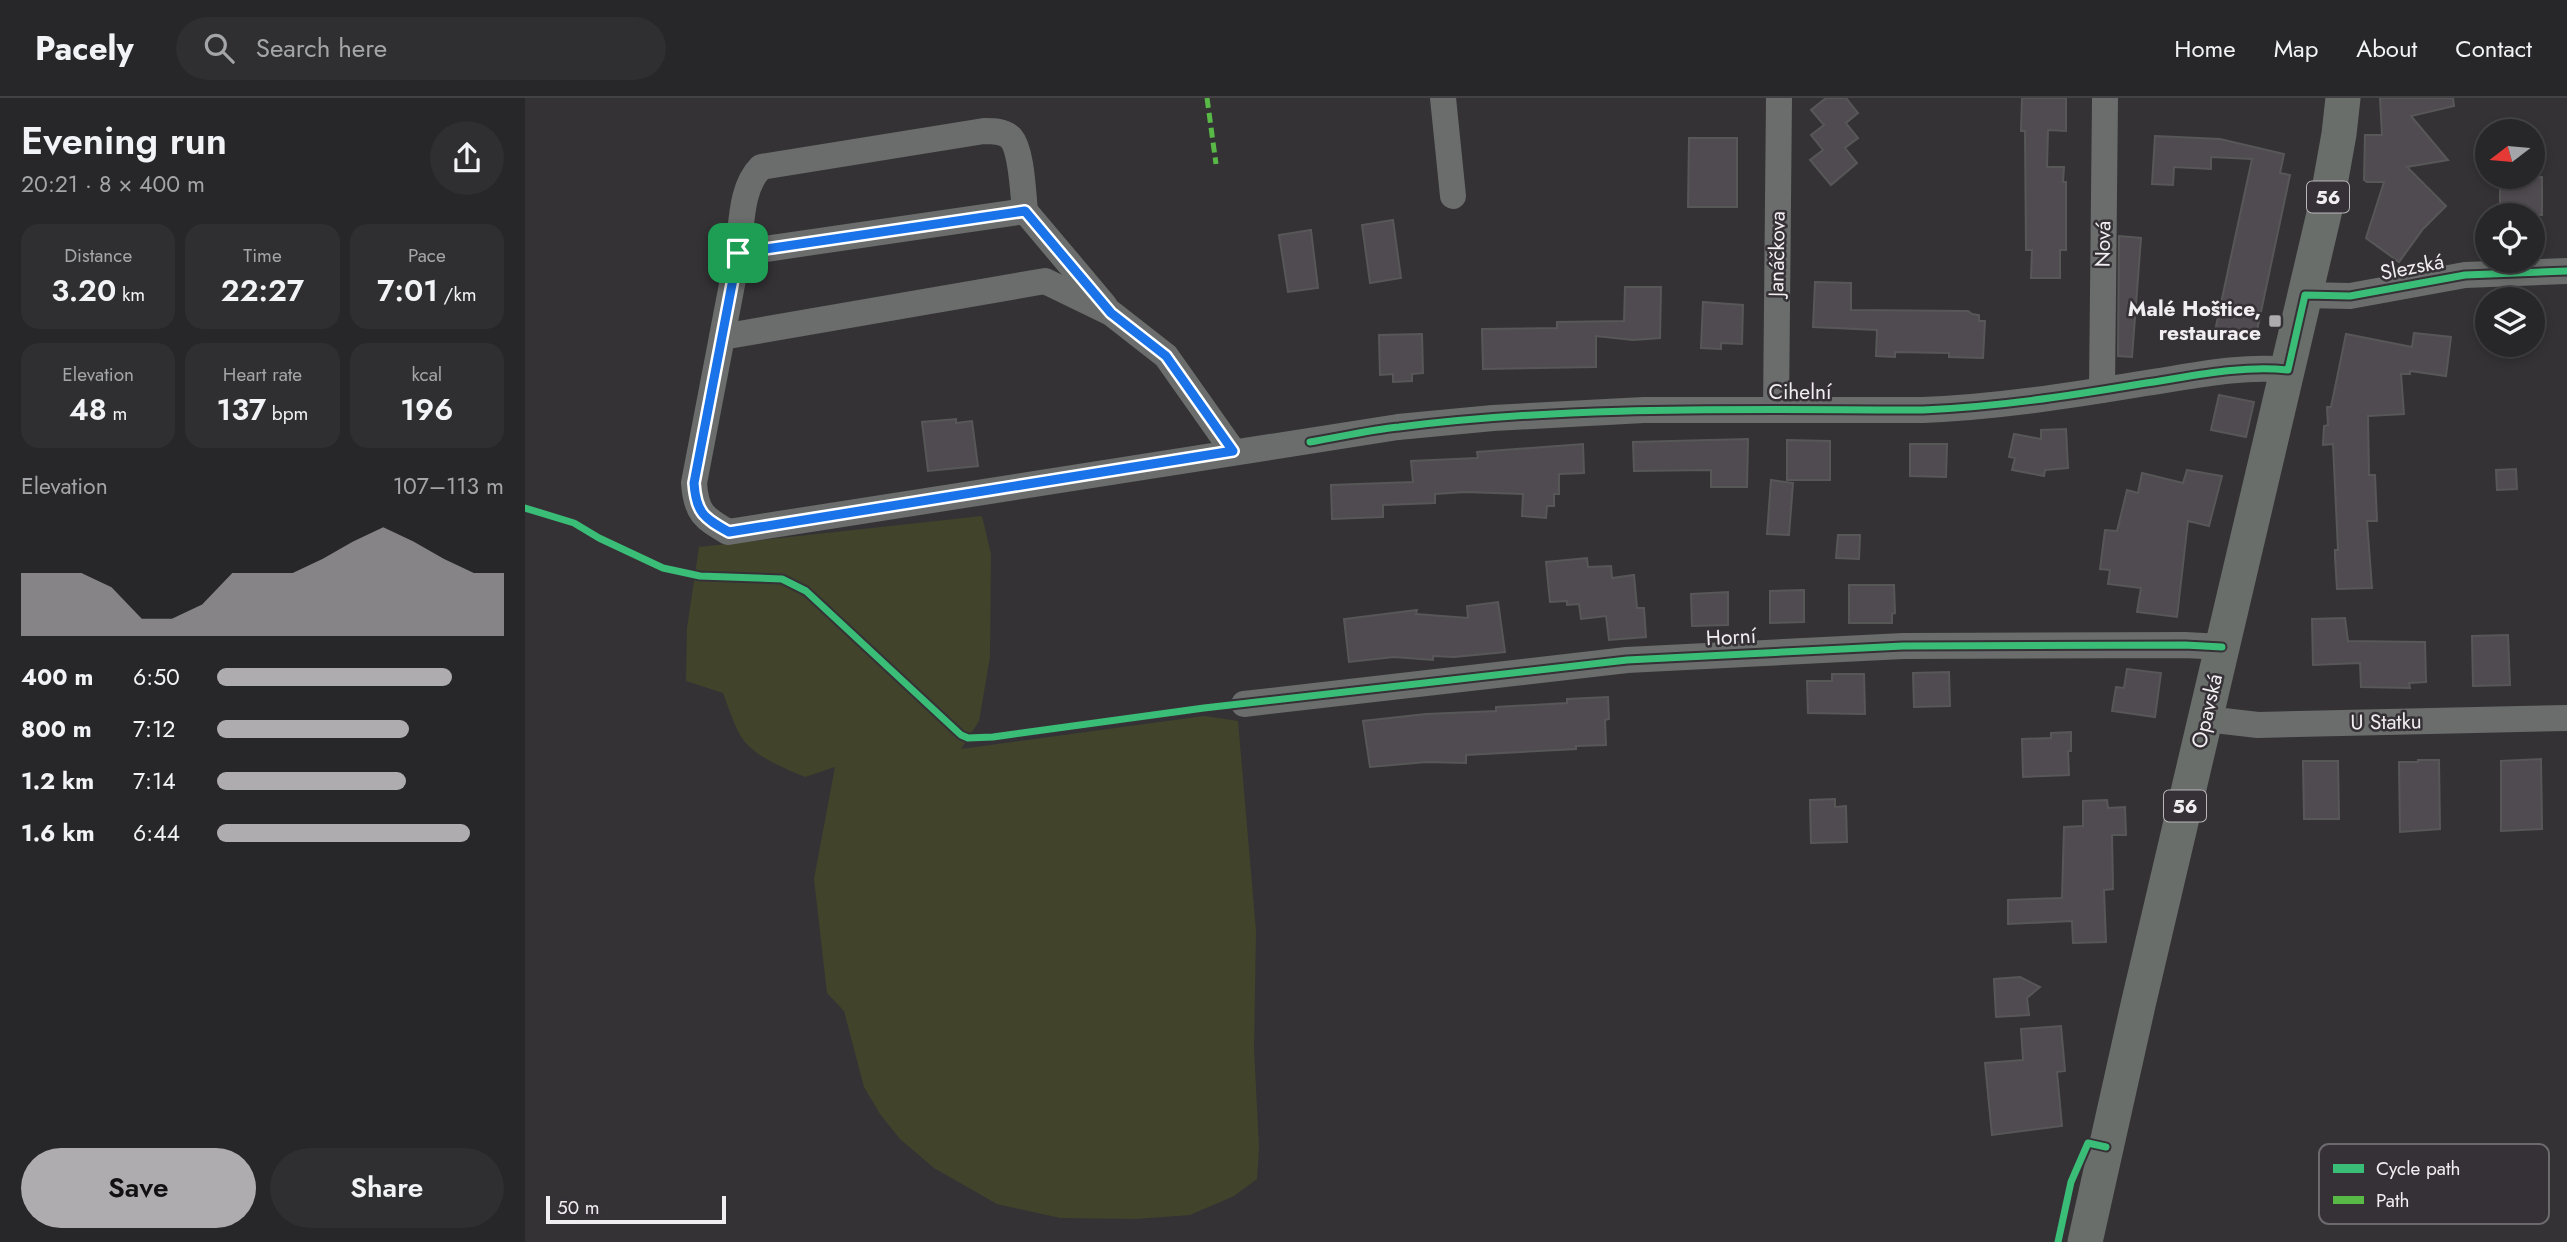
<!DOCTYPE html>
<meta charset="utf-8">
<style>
body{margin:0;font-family:Jost,sans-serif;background:#2f2e30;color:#f1f3f6;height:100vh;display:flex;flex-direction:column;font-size:26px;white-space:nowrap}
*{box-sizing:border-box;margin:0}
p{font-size:23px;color:#a4a5a8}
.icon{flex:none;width:38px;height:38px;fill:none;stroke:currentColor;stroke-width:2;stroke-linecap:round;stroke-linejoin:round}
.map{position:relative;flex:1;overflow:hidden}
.sheet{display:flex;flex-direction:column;background:#272628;width:525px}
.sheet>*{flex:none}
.needle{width:46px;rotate:254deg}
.buttons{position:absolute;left:1950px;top:21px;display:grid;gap:14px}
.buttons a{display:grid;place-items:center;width:70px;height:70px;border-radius:50%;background:#272628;box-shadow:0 4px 10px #0003,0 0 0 2px #434345;font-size:35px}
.scale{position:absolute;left:21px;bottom:18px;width:180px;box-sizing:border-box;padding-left:7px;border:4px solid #f1eef1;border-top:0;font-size:19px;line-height:24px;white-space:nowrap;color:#f1eef1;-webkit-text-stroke:5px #353136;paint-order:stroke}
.pin{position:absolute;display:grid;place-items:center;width:60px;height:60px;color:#fff;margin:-30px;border-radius:14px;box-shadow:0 4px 10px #0006}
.round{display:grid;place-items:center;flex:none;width:74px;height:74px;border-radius:37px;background:#2f2e30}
.headline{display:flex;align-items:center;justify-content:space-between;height:119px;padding:0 21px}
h1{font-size:38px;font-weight:600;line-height:52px}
.metrics{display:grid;grid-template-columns:repeat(3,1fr);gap:10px;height:119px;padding:7px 21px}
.metrics div{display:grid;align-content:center;border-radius:18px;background:#2f2e30;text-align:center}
.metrics b{font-size:30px;font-weight:600}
.metrics small{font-size:19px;font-weight:400}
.metrics p{font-size:19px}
.chart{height:196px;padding:14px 21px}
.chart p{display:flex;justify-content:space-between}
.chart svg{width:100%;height:126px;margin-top:7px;fill:#afacaf;opacity:.7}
.button{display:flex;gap:14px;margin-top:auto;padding:14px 21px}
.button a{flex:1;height:80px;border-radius:42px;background:#afacaf;color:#111;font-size:28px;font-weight:600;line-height:80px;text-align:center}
.button a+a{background:#2f2e30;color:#f1f3f6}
ul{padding:0 21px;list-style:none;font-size:23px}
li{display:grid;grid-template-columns:112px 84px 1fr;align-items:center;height:52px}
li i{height:18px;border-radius:9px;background:#afacaf}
header{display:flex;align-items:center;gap:42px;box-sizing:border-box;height:98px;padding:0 35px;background:#272628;border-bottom:2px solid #434345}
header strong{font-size:33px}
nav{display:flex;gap:38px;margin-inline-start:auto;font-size:24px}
.search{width:490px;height:63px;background:#2f2e30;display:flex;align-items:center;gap:18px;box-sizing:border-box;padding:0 24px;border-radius:38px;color:#a4a5a8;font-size:26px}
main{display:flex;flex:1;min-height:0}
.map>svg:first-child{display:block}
.green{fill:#41442b}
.building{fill:#504b50;stroke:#585758;stroke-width:2}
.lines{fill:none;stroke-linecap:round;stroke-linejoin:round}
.minor{stroke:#6a6d6b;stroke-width:26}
.major{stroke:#6a6e6b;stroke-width:35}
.quiet{stroke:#58b947;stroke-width:5;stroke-dasharray:10 5;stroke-linecap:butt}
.cycleway-casing{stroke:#353136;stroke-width:11}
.cycleway{stroke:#3abd76;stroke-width:7}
.route-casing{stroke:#fff;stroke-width:14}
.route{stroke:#1a73e8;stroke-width:9}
.poi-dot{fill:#afacaf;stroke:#353136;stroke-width:2.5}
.labels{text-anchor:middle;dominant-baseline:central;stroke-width:5;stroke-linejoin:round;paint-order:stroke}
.shield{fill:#353136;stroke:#b9b5b9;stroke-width:2}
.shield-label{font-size:19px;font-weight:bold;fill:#f1eef1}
.street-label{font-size:21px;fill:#f1eef1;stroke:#353136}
.poi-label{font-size:21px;font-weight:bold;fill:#f1eef1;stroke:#353136;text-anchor:end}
.key{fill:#353136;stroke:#6d6a6e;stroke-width:2}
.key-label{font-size:19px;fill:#f1eef1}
</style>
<header>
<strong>Pacely</strong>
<div class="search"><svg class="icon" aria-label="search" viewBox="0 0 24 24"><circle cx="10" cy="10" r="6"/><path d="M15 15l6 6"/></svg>Search here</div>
<nav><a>Home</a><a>Map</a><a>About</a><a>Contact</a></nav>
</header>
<main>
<section class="sheet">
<div class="headline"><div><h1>Evening run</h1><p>20:21 · 8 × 400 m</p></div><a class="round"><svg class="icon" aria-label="share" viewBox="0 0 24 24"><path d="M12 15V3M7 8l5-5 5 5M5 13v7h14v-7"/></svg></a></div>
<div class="metrics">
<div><p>Distance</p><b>3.20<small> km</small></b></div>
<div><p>Time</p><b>22:27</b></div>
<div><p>Pace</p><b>7:01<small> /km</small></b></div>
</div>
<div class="metrics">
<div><p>Elevation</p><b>48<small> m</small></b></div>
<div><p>Heart rate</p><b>137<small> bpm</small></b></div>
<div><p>kcal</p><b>196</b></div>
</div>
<div class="chart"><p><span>Elevation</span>107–113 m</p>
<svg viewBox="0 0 160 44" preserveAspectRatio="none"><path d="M0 44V22L10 22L20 22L30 27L40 38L50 38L60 33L70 22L80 22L90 22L100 17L110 11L120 6L130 11L140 17L150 22L160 22V44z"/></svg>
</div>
<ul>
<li><b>400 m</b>6:50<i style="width:82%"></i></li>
<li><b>800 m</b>7:12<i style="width:67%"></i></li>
<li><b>1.2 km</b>7:14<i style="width:66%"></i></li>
<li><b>1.6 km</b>6:44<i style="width:88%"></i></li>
</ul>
<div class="button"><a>Save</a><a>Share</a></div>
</section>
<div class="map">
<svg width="2042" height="1144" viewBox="0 0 2042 1144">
<rect width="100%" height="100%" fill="#343235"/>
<!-- green -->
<path class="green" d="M457,418l9,38 -1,103 -11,64 -18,28 243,-33 34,5 18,210 -2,118 5,98 -2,32 -23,17 -44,19 -54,4 -76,-1 -63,-14 -63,-36 -34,-29 -20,-25 -16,-27 -20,-76 -17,-18 -13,-114 21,-112 -30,10c-21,-9 -53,-21 -65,-42 -7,-13 -12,-29 -17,-42l-37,-12 1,-53 12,-81z"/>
<!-- building -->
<g class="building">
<path d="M1301,0h20l12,15 -12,10 12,15 -13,10 12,15 -26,22 -21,-25 13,-10 -12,-15 13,-10 -13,-15z"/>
<path d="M1497,0h44v33l-18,-1 -1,37h17l-1,15h3v68h-6v28h-29l1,-28h-6l-1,-119h-4z"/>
<path d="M1855,0h73l1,8 -43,10 37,44 -41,7 39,39 -23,23 -24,33 -33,-24 18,-56h-17l-3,-2 1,-45h17z"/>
<path d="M1630,38l65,3 64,15 -4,19 10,2 -35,165 -40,-9 37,-172 -41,-2v12l-37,-2 -1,18 -21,-1z"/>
<path d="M1164,40h48v69h-49z"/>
<path d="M1975,79h42v38h-32v-4h-10z"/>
<path d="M868,122l8,58 -31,5 -8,-58z"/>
<path d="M786,132l7,58 -30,4 -9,-57z"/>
<path d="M1594,138l22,2 -9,119 -14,-1z"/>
<path d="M1290,184l36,1v27l117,1 4,3 7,1v6h6l-2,37 -34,-1v-4l-54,-1v5l-19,-1 1,-26 -64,-3z"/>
<path d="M1100,189h36l-1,51 -27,2 -37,-4v31l-113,2 -1,-40 75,-1v-6l67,-1z"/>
<path d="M1178,204l40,3 -1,39 -21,-1v6l-20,-1z"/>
<path d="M1889,235l37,4 -5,39 -36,-5v3h-9l3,40 -36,2 1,59h6l2,46h-10l5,67 -35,1 -2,-32v-7h3l-5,-106 -10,1 1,-19 4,-1 -1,-18h4l15,-73 66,13z"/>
<path d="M897,236l1,39 -11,1v7l-19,1v-8l-13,1 -1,-40z"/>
<path d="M1694,297l35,7 -8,35 -35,-7z"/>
<path d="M431,321v4l16,-2 6,45 -50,5 -6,-49z"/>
<path d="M1541,331l2,39 -23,2 -1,6 -32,-6 3,-12 -6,-1 5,-23 27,5v-9z"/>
<path d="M1223,341l-1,48h-36v-17l-77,1 -1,-29z"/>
<path d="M1262,342l43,1v39h-43z"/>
<path d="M1058,346l1,29 -25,1v20h-5v12h-7l-1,12 -24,-2 1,-22 -58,-2 -30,2v9l-52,2v12l-51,2 -1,-34 82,-3 -2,-21 67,-3 -1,-6z"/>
<path d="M1385,346h37l-1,33 -36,-1z"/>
<path d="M1991,371l1,20 -20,1 -1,-20z"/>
<path d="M1662,372l35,6 -13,50 -21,-5 -11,96 -40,-5 4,-24 -33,-4 2,-14 -10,-1 5,-39 12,1 10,-41 11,3 4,-20 41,10z"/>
<path d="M1246,382l22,3 -4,52 -22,-1z"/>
<path d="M1313,437h22l-1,24 -23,-1z"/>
<path d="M1062,460l1,9 23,-1 1,12 22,-3 3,33h7l2,29 -37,3 -3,-24 -25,3 -2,-15 -12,1v-4l-17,1 -4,-40z"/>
<path d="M1324,487h45l1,28 -3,1v9h-43z"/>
<path d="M1279,492v32l-34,1v-32z"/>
<path d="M1203,494v33l-36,1 -1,-32z"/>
<path d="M973,504l7,50 -51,5 -21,-1v4l-39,-3 -45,5 -5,-43 73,-9 -1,4 52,4 -1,-12z"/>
<path d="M1820,520l3,23 77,1 1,40 -17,1 1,5 -49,-1 -1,-24 -47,2 -1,-46z"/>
<path d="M1983,537l2,50 -37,1 -1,-50z"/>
<path d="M1602,571l34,4 -6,44 -43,-6 4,-24 8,1z"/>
<path d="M1424,574l1,34 -36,1 -1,-34z"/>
<path d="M1307,576h32l1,40 -57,-1 -1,-32h25z"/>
<path d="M1083,599l1,22 -4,1 1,25 -30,1v3l-110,6v8l-39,-1 -57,5 -7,-46 63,-7 70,-3v-4l71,-4v-4z"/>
<path d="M1546,634v19h-3l1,24 -46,2 -1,-38 29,-1v-5z"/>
<path d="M2016,661l1,70 -41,2v-70z"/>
<path d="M1893,662h21l1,69 -40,3 -1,-70h19z"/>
<path d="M1778,663h35l1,58h-35z"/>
<path d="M1310,701v8l11,-1 1,36 -36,1 -1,-43z"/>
<path d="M1582,702l1,8 17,-1 1,28h-14l1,54 -9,1 2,52 -33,1 -1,-22 -64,3v-24l54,-2 2,-71 19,-1v-25z"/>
<path d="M1495,879l20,10 -13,11 2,17 -33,2 -2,-38z"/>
<path d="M1536,928l4,45 -8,1 5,54 -70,9 -7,-72 38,-3 -2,-31z"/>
</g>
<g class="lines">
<!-- minor -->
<g class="minor">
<path d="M918,0l10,98"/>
<path d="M213,155c4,-28 2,-65 23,-86l223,-36c9,0 20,0 27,7 11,13 12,56 14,73"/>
<path d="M1780,197l45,1 115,-21 102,-4"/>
<path d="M197,239l16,-84 287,-42 80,95"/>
<path d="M1577,292l3,-292"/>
<path d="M1251,312l3,-312"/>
<path d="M708,353l-67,-95 -55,-43 -66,-32 -323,56 -28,146c2,30 10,35 34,49l670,-105 95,-9 151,-8h279c73,-3 145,-14 217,-26 49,-7 98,-19 148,-14"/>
<path d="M719,606l383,-44 276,-14 282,-1 37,2"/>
<path d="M1681,621l52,6 309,-7"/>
</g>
<!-- major -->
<path class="major" d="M1560,1144l53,-237 189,-804 12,-67 4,-36"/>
<!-- quiet -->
<path class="quiet" d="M682,0l9,66"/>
<!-- cycleway casing -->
<g class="cycleway-casing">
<g id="cycleway">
<path d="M785,344c30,-5 59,-12 89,-15 174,-22 350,-17 524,-17 73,-3 145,-14 217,-26 49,-7 98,-19 148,-14l17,-75 45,1 115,-21 102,-4"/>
<path d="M0,410l49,15 25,15 64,30 37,8 82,3 24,12 155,144 7,3 25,-1 211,-29 423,-48 276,-14 282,-1 37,2"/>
<path d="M1533,1144l13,-60 17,-39 18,4"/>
</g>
</g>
<!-- cycleway -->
<use href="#cycleway" class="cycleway"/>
</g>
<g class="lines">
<!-- route casing -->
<g class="route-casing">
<path id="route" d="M500,113l86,102 55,43 67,95 -504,81c-25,-14 -33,-19 -35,-49l44,-230z"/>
</g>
<!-- route -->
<use href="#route" class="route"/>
</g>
<!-- markers -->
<rect class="poi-dot" x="1743" y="216" width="14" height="14" rx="3.5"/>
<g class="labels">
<!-- shield labels -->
<g class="shield">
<rect x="1782" y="83.5" width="42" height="31" rx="5"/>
<rect x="1639" y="692.5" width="42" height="31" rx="5"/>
</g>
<g class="shield-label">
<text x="1803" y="99">56</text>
<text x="1660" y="708">56</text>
</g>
<!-- street labels -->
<g class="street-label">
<text transform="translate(1578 146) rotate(-89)">Nová</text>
<text transform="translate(1252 156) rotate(-89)">Janáčkova</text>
<text transform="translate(1887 169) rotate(-11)">Slezská</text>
<text x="1275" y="294">Cihelní</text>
<text transform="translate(1206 539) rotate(-3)">Horní</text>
<text transform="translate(1682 613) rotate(-77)">Opavská</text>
<text transform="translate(1861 624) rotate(-1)">U Statku</text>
</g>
<!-- poi labels -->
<g class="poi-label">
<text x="1736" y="211">Malé Hoštice,<tspan x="1736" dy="24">restaurace</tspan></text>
</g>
</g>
<!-- legend -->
<rect x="1794" y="1046" width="230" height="80" rx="10" class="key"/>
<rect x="1808" y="1066" width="31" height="9" fill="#3abd76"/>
<rect x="1808" y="1098" width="31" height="8" fill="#58b947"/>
<g class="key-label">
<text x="1851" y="1077">Cycle path</text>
<text x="1851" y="1109">Path</text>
</g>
</svg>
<div class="buttons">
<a><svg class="needle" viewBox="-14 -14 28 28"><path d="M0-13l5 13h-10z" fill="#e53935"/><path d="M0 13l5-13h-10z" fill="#a4a5a8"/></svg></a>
<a><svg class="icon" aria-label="locate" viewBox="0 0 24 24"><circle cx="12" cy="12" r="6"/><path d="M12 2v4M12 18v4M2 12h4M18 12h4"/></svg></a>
<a><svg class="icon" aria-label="layers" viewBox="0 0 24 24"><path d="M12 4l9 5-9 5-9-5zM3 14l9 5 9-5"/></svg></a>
</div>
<div class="scale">50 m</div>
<div class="pin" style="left:213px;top:155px;background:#1e9e55"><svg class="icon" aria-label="arrive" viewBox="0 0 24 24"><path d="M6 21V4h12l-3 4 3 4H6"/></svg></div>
</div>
</main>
